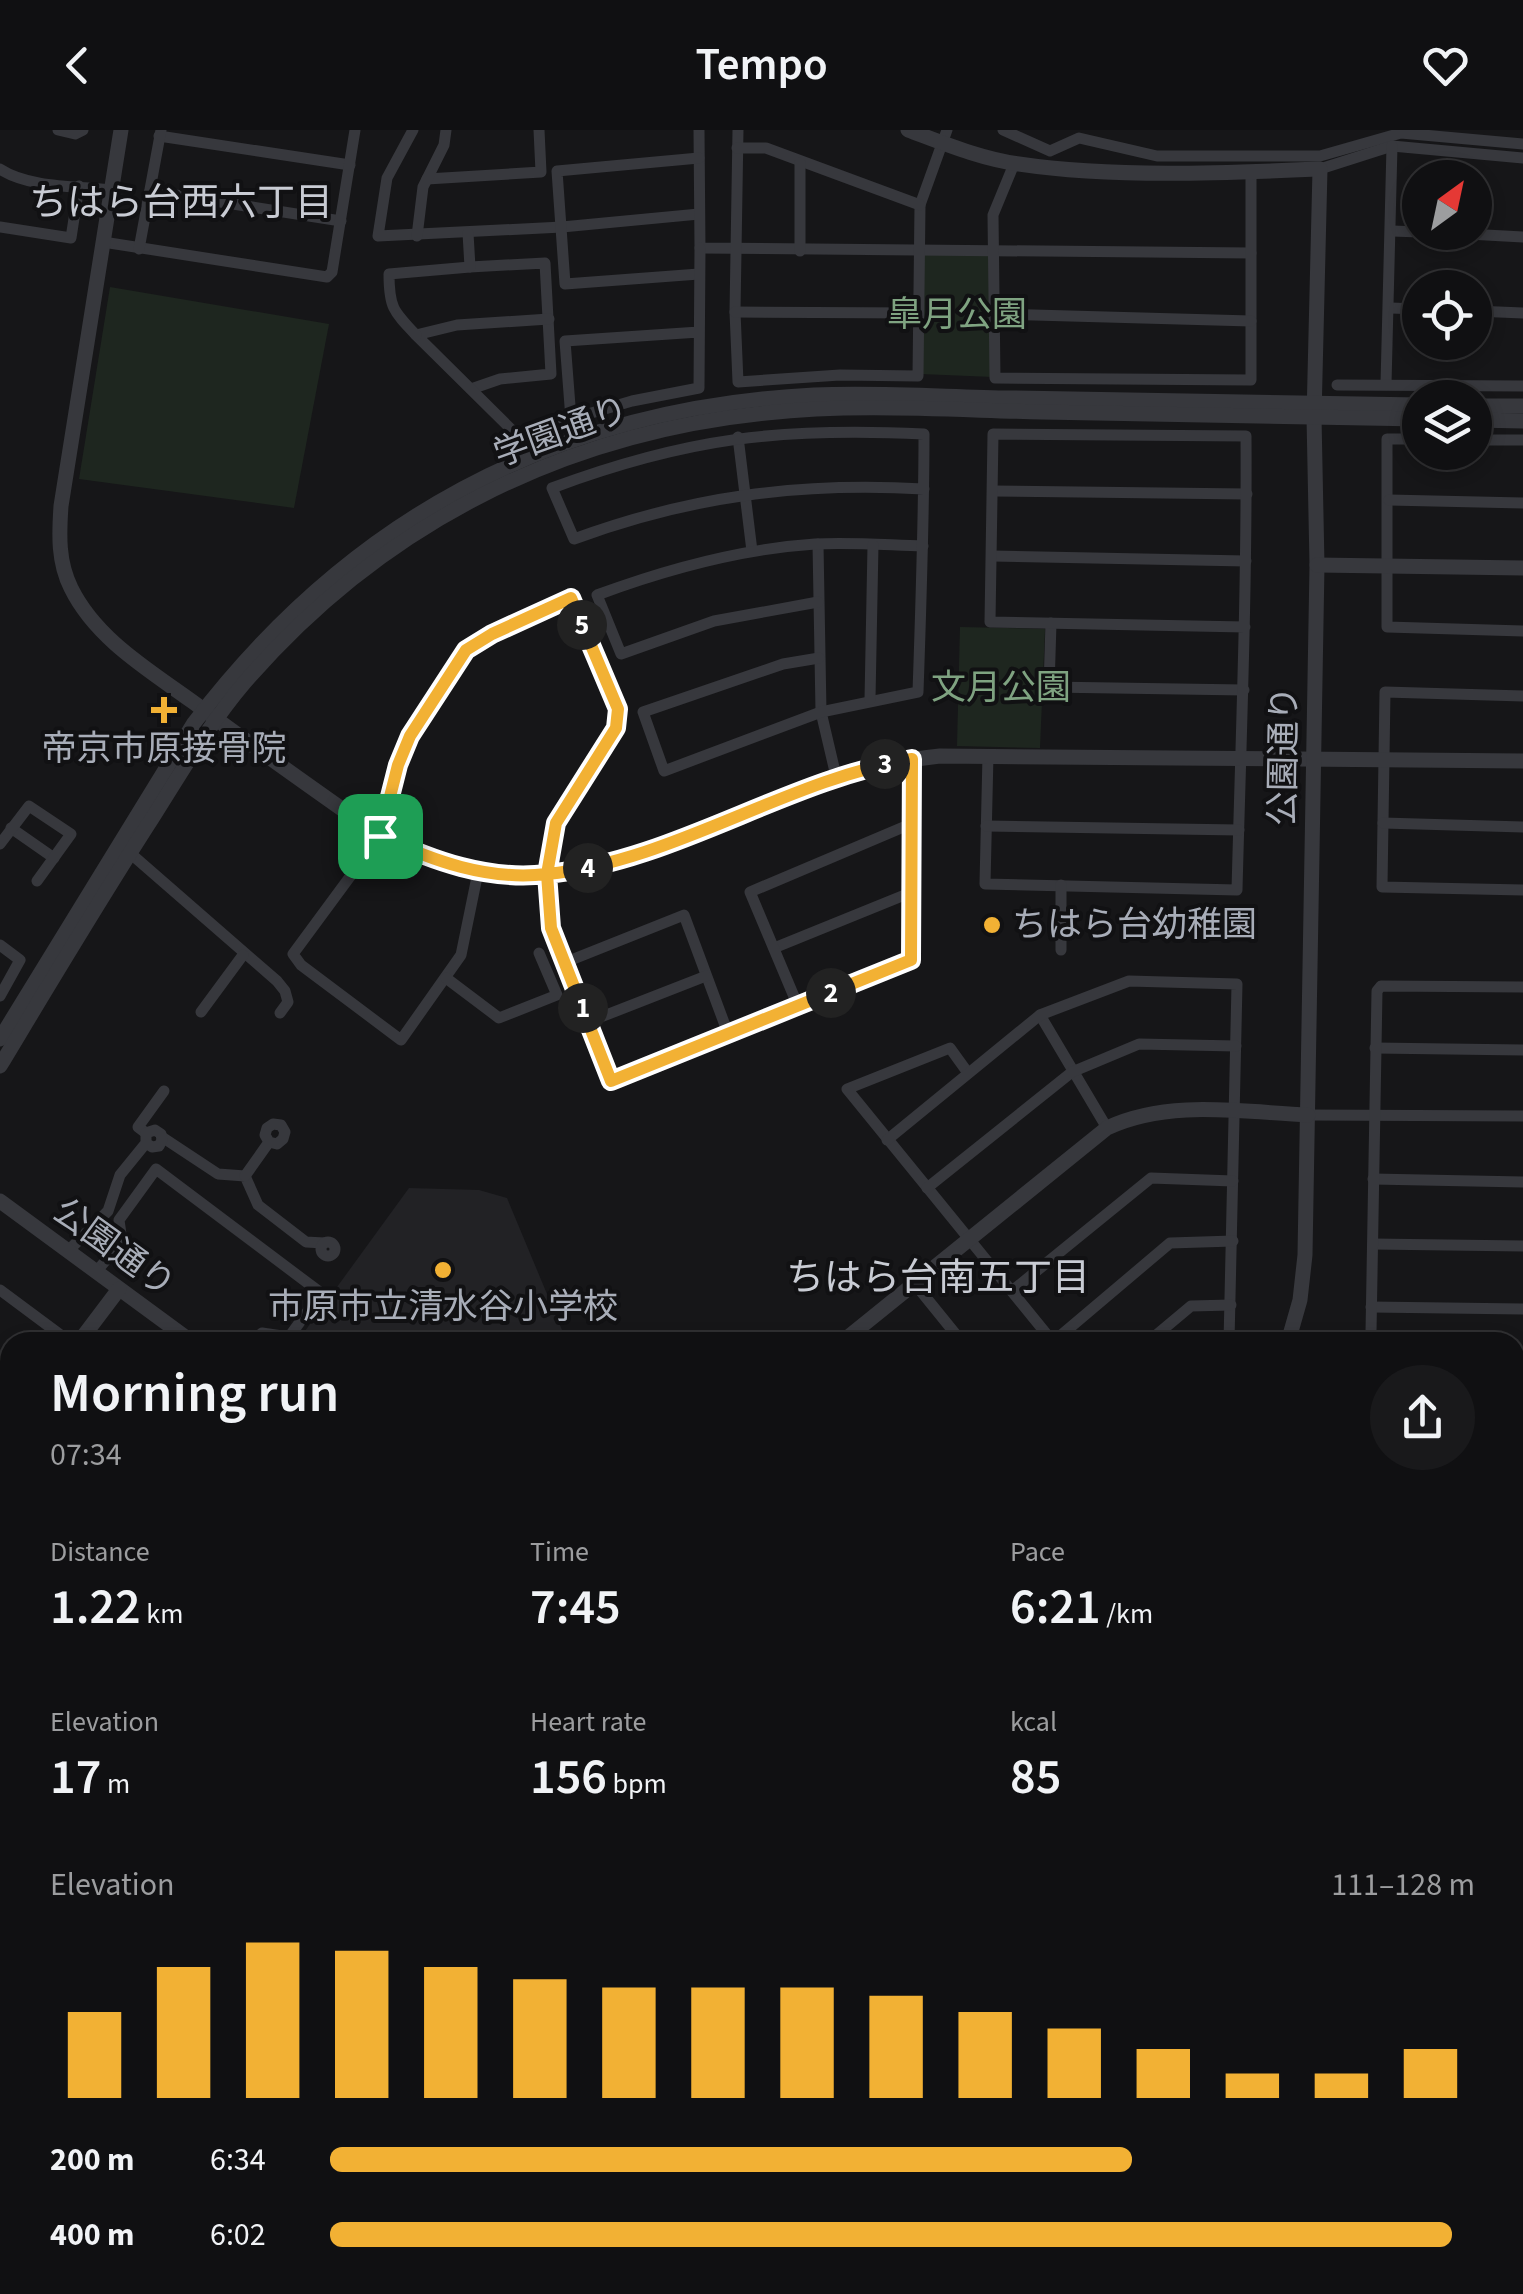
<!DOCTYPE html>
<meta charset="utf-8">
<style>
body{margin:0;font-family:"Source Sans 3","Noto Sans JP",sans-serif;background:#19191b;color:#f1f3f6;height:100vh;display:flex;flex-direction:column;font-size:38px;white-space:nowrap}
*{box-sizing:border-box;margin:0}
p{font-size:32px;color:#9c9d9f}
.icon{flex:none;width:55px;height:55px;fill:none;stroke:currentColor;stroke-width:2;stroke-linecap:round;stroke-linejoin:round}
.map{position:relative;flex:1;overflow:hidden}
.details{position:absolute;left:0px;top:1202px;width:1525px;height:962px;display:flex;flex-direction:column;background:#101012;border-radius:30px 30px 0 0;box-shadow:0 5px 15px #0003,0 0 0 2px #303032}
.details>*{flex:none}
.needle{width:65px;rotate:33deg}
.tools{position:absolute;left:1402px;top:30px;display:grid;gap:20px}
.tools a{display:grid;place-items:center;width:90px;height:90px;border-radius:50%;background:#101012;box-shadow:0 5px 15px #0003,0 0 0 2px #303032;font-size:50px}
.pin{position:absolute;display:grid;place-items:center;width:85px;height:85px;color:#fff;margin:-42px;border-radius:20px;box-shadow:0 5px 15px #0006}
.km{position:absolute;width:50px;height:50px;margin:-25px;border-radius:50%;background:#222;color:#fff;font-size:28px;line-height:50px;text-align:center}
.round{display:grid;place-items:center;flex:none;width:105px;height:105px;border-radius:52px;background:#19191b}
.summary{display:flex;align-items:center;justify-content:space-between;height:170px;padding:0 50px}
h1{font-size:55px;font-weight:600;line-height:75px}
.stats{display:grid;grid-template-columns:repeat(3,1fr);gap:15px;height:170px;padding:10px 50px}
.stats div{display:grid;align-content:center}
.stats b{font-size:50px;font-weight:600}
.stats small{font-size:28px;font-weight:400}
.stats p{font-size:28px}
.chart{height:280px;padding:20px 50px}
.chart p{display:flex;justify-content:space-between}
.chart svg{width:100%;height:180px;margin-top:10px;stroke:#f2b134;stroke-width:6}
ul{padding:0 50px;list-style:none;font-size:32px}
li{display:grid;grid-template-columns:160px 120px 1fr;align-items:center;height:75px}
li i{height:25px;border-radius:12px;background:#f2b134}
header{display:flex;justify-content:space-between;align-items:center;height:130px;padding:0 50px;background:#101012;font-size:45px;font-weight:600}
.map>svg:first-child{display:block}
.built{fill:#222225}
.green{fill:#1e261f}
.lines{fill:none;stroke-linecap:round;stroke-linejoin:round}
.river{stroke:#2c353c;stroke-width:20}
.minor{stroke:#37383d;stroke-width:11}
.tertiary{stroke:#37383d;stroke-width:15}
.route-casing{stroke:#fff;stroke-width:20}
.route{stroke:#f2b134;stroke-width:12}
.poi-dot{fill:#f2b134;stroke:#111113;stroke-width:4}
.labels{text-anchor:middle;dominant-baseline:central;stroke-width:8;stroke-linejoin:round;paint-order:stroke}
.park-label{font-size:35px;fill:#7fa381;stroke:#111113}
.street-label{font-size:35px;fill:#a8adb8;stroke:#111113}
.poi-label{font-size:35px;fill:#a8adb8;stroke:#111113}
.neighbourhood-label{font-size:38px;fill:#c9ccd4;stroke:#111113}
</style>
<header><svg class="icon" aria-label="back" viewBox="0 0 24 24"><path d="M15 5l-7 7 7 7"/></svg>Tempo<svg class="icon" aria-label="heart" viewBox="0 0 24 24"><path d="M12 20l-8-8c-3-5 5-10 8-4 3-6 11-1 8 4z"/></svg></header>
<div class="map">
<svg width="1523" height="2164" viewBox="0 0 1523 2164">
<rect width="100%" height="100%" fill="#161618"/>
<!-- built -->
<path class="built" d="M409,1058l70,2 28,8 60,144h-270z"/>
<!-- green -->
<g class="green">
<path d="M921,123l68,1 4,123 -72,-3z"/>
<path d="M110,157l219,37 -35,184 -215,-29z"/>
<path d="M960,497l85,2 -5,119 -83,-2z"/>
<path d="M1515,1670h8v71l-8,-1z"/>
<path d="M1515,2101l8,4v59h-37l-1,-9h30z"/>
<path d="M619,2155h109l14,9h-120z"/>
<path d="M1141,2155h199l8,9 6,-9h65l6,9h-290z"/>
</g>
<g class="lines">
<!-- river -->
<g class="river">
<path d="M1515,1820l8,-7"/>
<path d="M0,1980l10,-6"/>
</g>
<!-- minor -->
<g class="minor">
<path d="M58,0l17,4 8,-4"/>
<path d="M413,0l-26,48 -9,58 184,-9 137,-13"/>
<path d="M699,0l1,118 551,5"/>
<path d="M738,0l-3,182 3,70 102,-7 78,1 2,-171 27,-75"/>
<path d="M1003,0l47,21 29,-13 78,18h163l81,-23 122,11"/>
<path d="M159,6l191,29"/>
<path d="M737,18h29l154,57"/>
<path d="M1014,34l-21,51 2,163 256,2v-208"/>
<path d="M0,39c29,19 77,17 111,21"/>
<path d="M1320,39l72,-23 131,12"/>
<path d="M427,49l114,-7 -2,-42"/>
<path d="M150,61l191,30"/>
<path d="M0,97l71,11 8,-52"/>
<path d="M1392,101l28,1"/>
<path d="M1431,102l92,5"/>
<path d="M417,106l6,-49 21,-42 2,-15"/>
<path d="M103,112l224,35 5,-5 23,-142"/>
<path d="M139,119l22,-119"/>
<path d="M800,121v-88"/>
<path d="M470,137l75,-4 6,111 -51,5 -29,10"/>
<path d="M699,144l-134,10 -8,-113 142,-13"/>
<path d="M1390,178l30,1"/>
<path d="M1475,181l48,2"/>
<path d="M735,182l183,1"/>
<path d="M996,184l255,7"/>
<path d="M549,189l-92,6 -41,10 105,104 50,-20"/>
<path d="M699,202l-134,9 6,78 61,-18 67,-13 1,-140"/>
<path d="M416,205c-23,-24 -27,-28 -27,-61l81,-7 -2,-34"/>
<path d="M1386,254l6,-238"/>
<path d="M1337,255l186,1"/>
<path d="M738,307l14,114"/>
<path d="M1420,309h-33v188l136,4"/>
<path d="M1475,310h48"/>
<path d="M993,361l254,3"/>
<path d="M1389,370l134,3"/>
<path d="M818,414l3,168 15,64"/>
<path d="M992,426l254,5"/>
<path d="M818,472l-104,19 -93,33 -24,-59c70,-26 142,-46 218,-51 35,-2 72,1 108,2"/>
<path d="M1051,493l-2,64 195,3"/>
<path d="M819,528l-36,6 -140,48 21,59 157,-59 97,-20c3,-86 6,-172 6,-258 -143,-7 -238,4 -372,54l22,51c117,-43 226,-57 350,-50"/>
<path d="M1523,566l-138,-4 -3,195 141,3"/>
<path d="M870,569l3,-154"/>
<path d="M988,625l-3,129 252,6c4,-152 10,-303 9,-454l-253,-2 -3,188 255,5"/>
<path d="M1383,693l140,4"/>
<path d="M986,696l253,4"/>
<path d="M11,698l43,30"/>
<path d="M0,714l29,-38 42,28 -34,47"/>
<path d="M130,723l147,128 8,10 3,11 -8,11"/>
<path d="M478,742l-17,83 -60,85 -100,-75 -8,-11 87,-118 18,-71 12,-29 56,-86 26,-16 79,-36 46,111 -2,19c-18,29 -48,66 -59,97 -30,80 26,182 55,256l300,-120 1,-202"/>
<path d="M1061,755v65"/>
<path d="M0,815l20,15 -20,36"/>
<path d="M774,818l138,-56"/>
<path d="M566,832l118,-47 45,121"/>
<path d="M446,848l53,40 58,-23 -18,-42"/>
<path d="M798,876l-48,-114 163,-69"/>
<path d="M201,882l42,-57"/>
<path d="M1040,885l67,113"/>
<path d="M588,892l118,-46"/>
<path d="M1375,918l148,2"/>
<path d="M968,943l-18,-25 -103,41 206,253"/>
<path d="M1308,985l215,1"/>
<path d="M146,1003l-8,-6 26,-36"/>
<path d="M162,1007l56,37 27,2 13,29 48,37 18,1"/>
<path d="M887,1010l153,-125 89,-34 108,3 -8,358"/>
<path d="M245,1046l24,-34 -4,-7 2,-7 6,-4 8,1 4,7 -2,7 -6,5 -8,-2"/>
<path d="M1373,1049l150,3"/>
<path d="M927,1058l145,-116 67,-28 97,2"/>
<circle cx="328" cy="1119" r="7"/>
<path d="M1373,1114l150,2"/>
<path d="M68,1121l40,-40 12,-36 26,-32v-10l9,-3 6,4 1,6 -3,6 -7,1 -6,-4"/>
<path d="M96,1142l26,-31 -3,-21 37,-51 165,124 -32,44 -27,-4 -11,9"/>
<path d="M915,1154l47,58"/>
<path d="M0,1160l70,52"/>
<path d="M1012,1161l139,-113 82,3"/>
<path d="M1371,1177l152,2"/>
<path d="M1053,1212l117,-99 63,-2"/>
<path d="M1148,1212l43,-36 40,-1"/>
<path d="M1366,1212l5,-10 6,-341 4,-5 142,1"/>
<path d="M0,1234l10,7"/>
<path d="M1515,1256l8,-11"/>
<path d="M1515,1339l8,-7"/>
<path d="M1515,1375l8,10"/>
<path d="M1515,1438l8,-5"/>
<path d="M1515,1470l8,10"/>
<path d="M1515,1528l8,-7"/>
<path d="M1515,1538l8,11"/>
<path d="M1515,1618h8"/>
<path d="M1515,1778l8,-7"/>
<path d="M0,1947l10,-6"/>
<path d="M568,2155l4,9"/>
<path d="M702,2155l11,9"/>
<path d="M360,2159l14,-3 47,8"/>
<path d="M491,2164l8,-9"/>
<path d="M1138,2164l6,-9"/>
</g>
<!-- tertiary -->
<g class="tertiary">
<path d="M121,0l-60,376c-2,29 -3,56 10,82 25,51 78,82 122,114 62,46 125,90 187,134 38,18 80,36 123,39 118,8 224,-63 333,-99 34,-11 69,-16 104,-20l583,5"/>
<path d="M908,0c35,13 73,29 111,34 93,14 207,9 301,5l-6,248 3,148 -12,690 -5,45 -12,42"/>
<path d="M1475,276h48"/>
<path d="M1475,290l48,1"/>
<path d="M1317,435l206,3"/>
<path d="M0,909l194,-316c156,-205 362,-315 620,-328 65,-3 132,2 197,3 136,2 273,5 409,7"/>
<path d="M0,936c50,-83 100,-167 153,-249 29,-46 57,-94 92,-135 136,-157 315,-248 521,-269 91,-10 185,-3 276,-1 126,2 252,5 378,7"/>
<path d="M0,1071l192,141"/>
<path d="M79,1212l40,-53"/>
<path d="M842,1212l265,-214c61,-29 135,-16 201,-13"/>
<path d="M0,1319l10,-13"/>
<path d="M0,1381l10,7"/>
<path d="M474,2155l5,9"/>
</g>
</g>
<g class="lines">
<!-- route casing -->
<g class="route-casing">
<path id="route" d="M380,706c53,25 108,45 167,38l4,54 60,153 300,-121 1,-201c-127,21 -237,102 -365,115l9,-51 60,-95 2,-19 -47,-111 -79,36 -26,16 -56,86 -12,29 -18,71"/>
</g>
<!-- route -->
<use href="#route" class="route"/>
</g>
<!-- markers -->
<g class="poi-dot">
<path d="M159 565h10v10h10v10h-10v10h-10v-10h-10v-10h10z"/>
<circle cx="992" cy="795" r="10"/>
<circle cx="443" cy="1140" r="10"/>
</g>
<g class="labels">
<!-- park labels -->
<g class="park-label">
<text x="957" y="185">皐月公園</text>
<text x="1001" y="558">文月公園</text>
</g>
<!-- street labels -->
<g class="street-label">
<text transform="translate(561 302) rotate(-20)">学園通り</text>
<text transform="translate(1284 626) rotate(-89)">公園通り</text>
<text transform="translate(114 1118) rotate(36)">公園通り</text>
</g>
<!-- poi labels -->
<g class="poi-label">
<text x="164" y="619">帝京市原接骨院</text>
<text x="1012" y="795" text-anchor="start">ちはら台幼稚園</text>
<text x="443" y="1177">市原市立清水谷小学校</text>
</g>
<!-- neighbourhood labels -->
<g class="neighbourhood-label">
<text x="181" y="73">ちはら台西六丁目</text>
<text x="938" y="1148">ちはら台南五丁目</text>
</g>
</g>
</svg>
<div class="tools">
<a><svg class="needle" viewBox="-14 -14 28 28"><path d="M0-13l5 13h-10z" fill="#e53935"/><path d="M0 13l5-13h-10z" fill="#9c9d9f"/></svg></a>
<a><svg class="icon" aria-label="locate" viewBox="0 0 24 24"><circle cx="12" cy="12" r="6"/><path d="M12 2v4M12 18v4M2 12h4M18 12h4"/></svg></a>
<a><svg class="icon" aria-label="layers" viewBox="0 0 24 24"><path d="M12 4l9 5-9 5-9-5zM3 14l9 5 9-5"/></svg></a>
</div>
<div class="pin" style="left:380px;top:706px;background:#1e9e55"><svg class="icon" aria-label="arrive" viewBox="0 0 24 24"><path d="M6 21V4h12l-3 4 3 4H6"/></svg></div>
<b class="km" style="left:583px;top:878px">1</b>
<b class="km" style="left:831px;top:863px">2</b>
<b class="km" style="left:885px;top:634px">3</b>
<b class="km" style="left:588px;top:738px">4</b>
<b class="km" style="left:582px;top:495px">5</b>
<section class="details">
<div class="summary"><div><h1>Morning run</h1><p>07:34</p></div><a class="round"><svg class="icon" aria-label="share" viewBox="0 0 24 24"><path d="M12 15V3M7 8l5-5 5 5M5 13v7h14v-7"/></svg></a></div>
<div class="stats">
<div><p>Distance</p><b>1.22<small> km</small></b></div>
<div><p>Time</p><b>7:45</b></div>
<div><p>Pace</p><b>6:21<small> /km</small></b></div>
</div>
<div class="stats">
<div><p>Elevation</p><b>17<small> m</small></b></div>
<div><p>Heart rate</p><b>156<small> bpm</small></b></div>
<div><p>kcal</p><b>85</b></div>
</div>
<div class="chart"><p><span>Elevation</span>111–128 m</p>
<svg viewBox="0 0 160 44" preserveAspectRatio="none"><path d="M5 44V23M15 44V12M25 44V6M35 44V8M45 44V12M55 44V15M65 44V17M75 44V17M85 44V17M95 44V19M105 44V23M115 44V27M125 44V32M135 44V38M145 44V38M155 44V32"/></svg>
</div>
<ul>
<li><b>200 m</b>6:34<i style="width:70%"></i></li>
<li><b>400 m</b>6:02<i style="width:98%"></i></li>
</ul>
</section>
</div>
